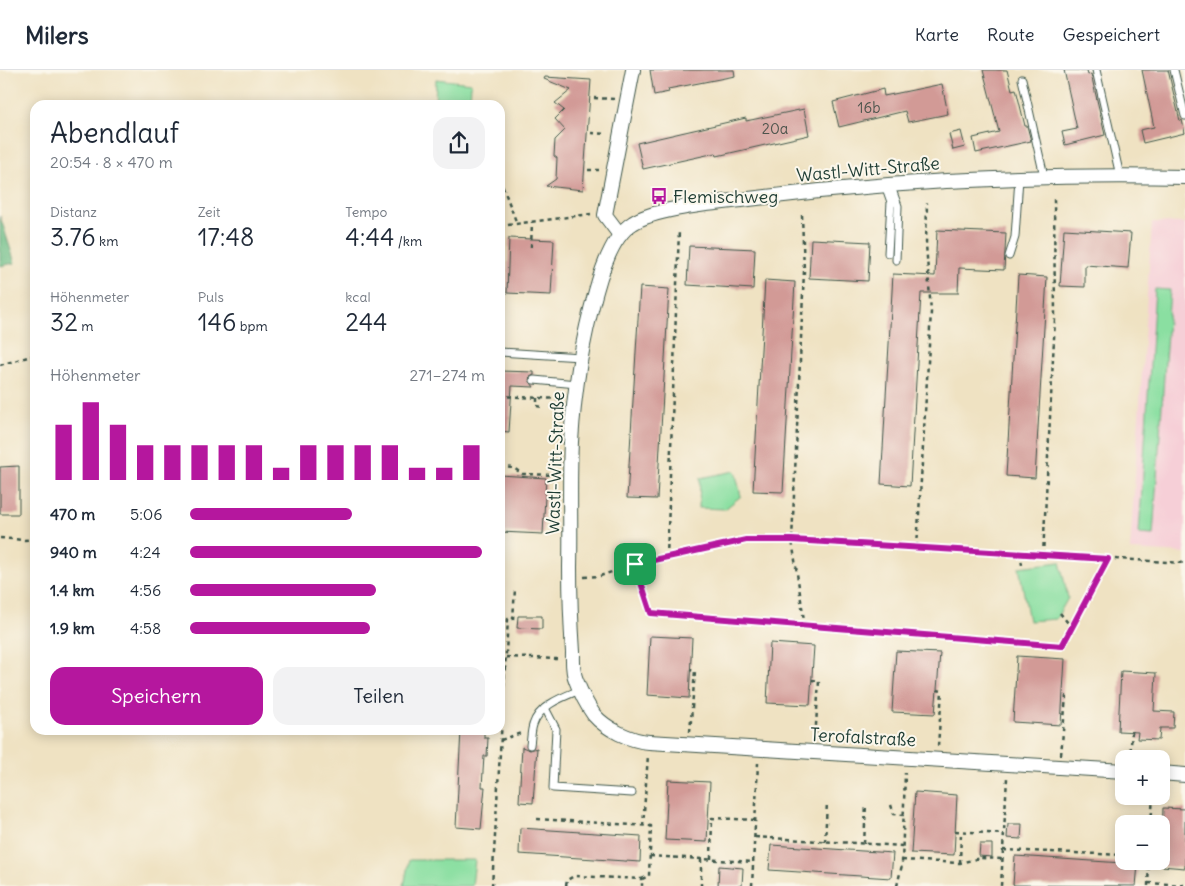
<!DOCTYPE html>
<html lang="de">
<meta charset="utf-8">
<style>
body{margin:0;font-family:Delius,sans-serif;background:#f2f2f3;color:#1f2937;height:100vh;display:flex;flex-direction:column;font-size:19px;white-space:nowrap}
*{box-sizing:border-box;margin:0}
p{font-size:16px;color:#747a83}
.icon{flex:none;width:28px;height:28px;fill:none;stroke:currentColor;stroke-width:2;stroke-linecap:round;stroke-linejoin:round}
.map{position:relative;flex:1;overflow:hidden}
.panel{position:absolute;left:30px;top:30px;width:475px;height:635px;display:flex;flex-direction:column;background:#fff;border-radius:15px;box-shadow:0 2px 12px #0003}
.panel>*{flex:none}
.buttons{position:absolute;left:1115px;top:680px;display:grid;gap:10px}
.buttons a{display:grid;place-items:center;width:55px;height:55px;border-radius:10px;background:#fff;box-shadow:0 2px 12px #0003;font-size:25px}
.pin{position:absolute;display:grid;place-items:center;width:42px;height:42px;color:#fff;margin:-21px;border-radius:10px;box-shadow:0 2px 8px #0006}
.round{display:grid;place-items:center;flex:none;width:52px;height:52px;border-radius:15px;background:#f2f2f3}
.summary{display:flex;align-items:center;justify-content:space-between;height:85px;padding:0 20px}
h1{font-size:28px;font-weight:600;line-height:38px}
.figures{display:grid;grid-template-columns:repeat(3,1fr);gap:8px;height:85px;padding:5px 20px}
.figures div{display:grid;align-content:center}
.figures b{font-size:25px;font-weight:600}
.figures small{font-size:14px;font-weight:400}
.figures p{font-size:14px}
.chart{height:140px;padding:10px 20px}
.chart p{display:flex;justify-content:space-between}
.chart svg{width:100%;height:90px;margin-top:5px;stroke:#b5179e;stroke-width:6}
.action{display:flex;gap:10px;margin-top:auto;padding:10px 20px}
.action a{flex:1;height:58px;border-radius:15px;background:#b5179e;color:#fff;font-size:20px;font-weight:600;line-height:58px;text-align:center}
.action a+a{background:#f2f2f3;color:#1f2937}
ul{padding:0 20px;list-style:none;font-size:16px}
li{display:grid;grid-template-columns:80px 60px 1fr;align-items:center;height:38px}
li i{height:12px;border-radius:6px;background:#b5179e}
header{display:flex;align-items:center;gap:30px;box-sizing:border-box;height:70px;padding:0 25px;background:#fff;border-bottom:1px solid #e0e1e3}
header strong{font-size:24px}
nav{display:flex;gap:28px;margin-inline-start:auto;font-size:18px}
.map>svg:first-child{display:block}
.built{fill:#f6cfd7}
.green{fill:#8adfa1;stroke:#548e6a}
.forest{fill:#6fbe87;stroke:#477e5e}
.building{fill:#d29a96}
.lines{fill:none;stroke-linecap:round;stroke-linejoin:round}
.service-casing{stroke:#3e5649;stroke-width:9}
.minor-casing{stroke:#3e5649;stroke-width:16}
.path{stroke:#3e5649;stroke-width:2.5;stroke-dasharray:4 4;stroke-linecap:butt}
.service{stroke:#fff;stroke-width:7}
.minor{stroke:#fff;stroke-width:14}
.route-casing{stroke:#fff;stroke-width:10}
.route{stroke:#b5179e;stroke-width:6}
.labels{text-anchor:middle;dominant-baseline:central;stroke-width:4;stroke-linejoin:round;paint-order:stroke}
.number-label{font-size:15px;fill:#4c544c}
.street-label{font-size:18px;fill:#1f3d34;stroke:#fbf7ec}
.poi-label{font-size:18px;fill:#1f3d34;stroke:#fbf7ec;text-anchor:start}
</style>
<header>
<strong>Milers</strong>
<nav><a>Karte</a><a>Route</a><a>Gespeichert</a></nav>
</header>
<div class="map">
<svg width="1185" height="816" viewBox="0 0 1185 816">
<rect width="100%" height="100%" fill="#fbf7ec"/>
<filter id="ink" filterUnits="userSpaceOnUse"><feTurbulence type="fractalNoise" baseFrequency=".02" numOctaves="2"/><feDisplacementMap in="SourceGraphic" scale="10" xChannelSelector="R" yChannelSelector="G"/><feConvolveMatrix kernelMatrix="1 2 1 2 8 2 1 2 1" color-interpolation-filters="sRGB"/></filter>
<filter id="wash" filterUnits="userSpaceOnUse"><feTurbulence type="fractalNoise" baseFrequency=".0096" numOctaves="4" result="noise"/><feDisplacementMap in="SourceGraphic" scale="20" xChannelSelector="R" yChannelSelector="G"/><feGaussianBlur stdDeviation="1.12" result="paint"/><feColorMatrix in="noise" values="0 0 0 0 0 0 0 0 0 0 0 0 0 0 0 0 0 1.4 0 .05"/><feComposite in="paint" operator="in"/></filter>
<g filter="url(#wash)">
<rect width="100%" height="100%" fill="#efe2c2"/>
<!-- built -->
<path class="built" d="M1152,152l33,1v330l-55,-3z"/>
<!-- green -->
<g class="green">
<path d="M436,9l35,4 -1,22h-35z"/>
<path d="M1155,219l15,1 -17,245 -14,-1z"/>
<path d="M735,401l6,25 -16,13 -26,-1 1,-30z"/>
<path d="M1060,492l8,36 -12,21 -27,2 -10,-54z"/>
<path d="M409,790h66l-3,26h-68z"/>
</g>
<!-- forest -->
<path class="forest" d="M0,146l15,47 -15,3z"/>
<g id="blocks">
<!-- building -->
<g class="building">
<path d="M650,0h84l1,6 -67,13 1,3 -15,3z"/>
<path d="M983,0h24l5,20 4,-1 9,37h2l4,15 -55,12 -3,-15 26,-6z"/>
<path d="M1064,0h23l1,5 3,-1 14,61 -40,10 -3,-13 15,-3z"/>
<path d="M1142,0h26l12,51 2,-1 3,13 -42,10 -3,-13 14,-3z"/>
<path d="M545,7l46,3 -8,110 -37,-4 10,-7 1,-21 -3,-2 1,-16 10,-10 -10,-11 9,-9 -9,-7 16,-13 -27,-11z"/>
<path d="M942,14l6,30 -40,8 -3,-11 -66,16 -6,-25 50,-13 1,7z"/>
<path d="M804,39l5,26 -92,21 -1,-3 -73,16 -6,-26 109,-25v3z"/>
<path d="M961,61l4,16 -12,3 -4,-16z"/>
<path d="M1064,159l67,4 -3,35 -43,-3v22l-25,-1z"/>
<path d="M937,160l69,3 -2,37 -45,-2 -1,25h-37l-11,193 -29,-2 12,-210 42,2z"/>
<path d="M509,168l45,2 -3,55 -44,-2z"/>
<path d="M811,169l59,3 -2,39 -59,-3z"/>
<path d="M689,176l66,3 -2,40 -66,-4z"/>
<path d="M1018,205l29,2 -12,201 -29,-2z"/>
<path d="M765,210l30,2 -12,210 -30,-1z"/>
<path d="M640,217l29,2 -12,210 -30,-1z"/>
<path d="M500,301l34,1v3l-4,2 -1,3 5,7 -22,-1 -3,46 -9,-1z"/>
<path d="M19,396v48h-19v-47z"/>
<path d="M500,405l46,3 -3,56 -43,-2z"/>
<path d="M518,546h24v13l-25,-1z"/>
<path d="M650,566l42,2 -3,60 -42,-3z"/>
<path d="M770,573l44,3 -4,59 -43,-2z"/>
<path d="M896,581l44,2 -5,61 -43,-2z"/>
<path d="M1017,586l48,3 -4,66 -48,-3z"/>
<path d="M1121,601l35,2 -2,38 20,1 -1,16h-13l-1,12 -22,-1 1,-7 -20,-1z"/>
<path d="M461,660h23v8h4l-1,18h-3l-2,31h3l-4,42 -25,-2z"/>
<path d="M522,677l8,3 7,-2 -4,55 -14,-1z"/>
<path d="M668,710l42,2 -3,60 -42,-2z"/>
<path d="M915,722l42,3 -3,60 -43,-2z"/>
<path d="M1163,738l22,1v59l-24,-2z"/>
<path d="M1008,754h14l-1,15 -14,-1z"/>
<path d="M520,758l121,8 -1,26 -121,-8z"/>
<path d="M980,774h12v13l-13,-1z"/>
<path d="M771,775l122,8 -2,25 -122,-8z"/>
<path d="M1015,786l123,8 -2,22 -123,-1z"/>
<path d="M719,796l24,2 -1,18h-24z"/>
</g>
</g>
</g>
<g filter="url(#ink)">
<use href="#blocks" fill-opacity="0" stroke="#3e5649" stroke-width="1"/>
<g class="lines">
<!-- service casing -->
<g class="service-casing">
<g id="service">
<path d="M1096,0l24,106"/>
<path d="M1174,0l11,46"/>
<path d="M1022,9l22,97"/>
<path d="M890,114l8,22 -2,54"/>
<path d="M885,115l6,17 -3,51"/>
<path d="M1009,186l6,-19 4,-59"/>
<path d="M500,282l81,5"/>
<path d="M534,310l43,4"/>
<path d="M545,638l11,21 -3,59 79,5"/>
<path d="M530,675c1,-6 1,-14 3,-20 6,-20 30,-28 47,-35"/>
</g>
</g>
<!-- minor casing -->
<g class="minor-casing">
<g id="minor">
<path d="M620,165l-15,-20 28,-145"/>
<path d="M1124,701l-475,-29c-18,-1 -43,-13 -55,-27 -7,-10 -14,-24 -18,-35 -4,-9 -3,-19 -3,-28 -2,-29 -3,-57 -3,-85 1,-42 -1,-84 1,-125 3,-51 11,-102 25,-151 6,-22 17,-56 37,-68 24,-16 86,-20 116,-24 145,-18 290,-25 436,-22"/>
<path d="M1161,703l24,2"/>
</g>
</g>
<!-- path -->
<g class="path">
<path d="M594,28l21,1"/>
<path d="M591,63l16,1"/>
<path d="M588,100h11"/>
<path d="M500,109l17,45"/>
<path d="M802,145l2,56 -12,269 13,87"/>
<path d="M500,156l91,-12"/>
<path d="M531,177l1,-25"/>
<path d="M0,295l35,-10"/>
<path d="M500,326l60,3"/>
<path d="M537,328v8l6,1"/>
<path d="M500,397l14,1 8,6 35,1"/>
<path d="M0,468l24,2 11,-1"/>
<path d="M917,477l14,-235 -5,-68 1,-41"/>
<path d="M1020,483l2,12"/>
<path d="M1043,485l12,-236 -1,-122"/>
<path d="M667,487l12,-327"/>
<path d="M635,494l16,49 411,33 46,-87"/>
<path d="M584,507l16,-1 35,-12 111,-24h46l393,23"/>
<path d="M1060,543l12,15"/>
<path d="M506,587l51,2"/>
<path d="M812,610l7,1 -4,58"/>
<path d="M937,620l5,1 -4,55"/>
<path d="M690,662l5,-61 -5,-1"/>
<path d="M501,670l20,-7"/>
<path d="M1061,685l5,-59h-3"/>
<path d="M1130,689l2,-28"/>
<path d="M891,735l3,9 10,1"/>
<path d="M537,749l114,7 -2,50 -7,3v7"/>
<path d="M1135,751l1,3"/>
<path d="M1151,754l2,-28"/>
<path d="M643,756l5,-71"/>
<path d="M955,761l49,3"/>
<path d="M755,767l147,9"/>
<path d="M825,772l2,-40"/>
<path d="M864,774l2,-40"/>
<path d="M1003,780l121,5"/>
<path d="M650,786l103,6"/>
<path d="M701,789v27"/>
<path d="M711,789l1,-41 44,2"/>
<path d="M902,790l58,3 20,-5 22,1"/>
<path d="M960,793l1,-31"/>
<path d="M1148,813l37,2"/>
<path d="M492,816l16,-267h5l2,-30"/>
<path d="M566,816l1,-6 7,-4 68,3"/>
<path d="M752,816l6,-123"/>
<path d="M897,816l5,-21 3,-92"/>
<path d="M1001,816l6,-108"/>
<path d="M1148,816l1,-25"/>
</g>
<!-- service -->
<use href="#service" class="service"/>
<!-- minor -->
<use href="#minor" class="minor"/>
</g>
</g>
<g class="lines" filter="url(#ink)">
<!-- route casing -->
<g class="route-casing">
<path id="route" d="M746,470h46l316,19 -46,87 -411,-33 -16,-49z"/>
</g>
<!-- route -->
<use href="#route" class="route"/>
</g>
<!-- icons -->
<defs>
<g id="bus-bare" transform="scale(1.35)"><path d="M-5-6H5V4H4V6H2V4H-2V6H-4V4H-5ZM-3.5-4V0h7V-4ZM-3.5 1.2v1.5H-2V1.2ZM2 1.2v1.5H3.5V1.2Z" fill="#b5179e" stroke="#fbf7ec" stroke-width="2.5" paint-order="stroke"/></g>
</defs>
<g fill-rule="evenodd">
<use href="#bus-bare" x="659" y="126"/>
</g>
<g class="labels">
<!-- number labels -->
<g class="number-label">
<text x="869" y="37">16b</text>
<text x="775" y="58">20a</text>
</g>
<!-- street labels -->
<g class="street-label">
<text transform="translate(868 99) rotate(-5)">Wastl-Witt-Straße</text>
<text transform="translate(555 393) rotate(-88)">Wastl-Witt-Straße</text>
<text transform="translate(863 667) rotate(3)">Terofalstraße</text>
</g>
<!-- poi labels -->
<g class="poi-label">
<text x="673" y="126">Flemischweg</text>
</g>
</g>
</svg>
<div class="buttons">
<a>+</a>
<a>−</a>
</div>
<div class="pin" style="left:635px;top:494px;background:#1e9e55"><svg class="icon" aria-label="arrive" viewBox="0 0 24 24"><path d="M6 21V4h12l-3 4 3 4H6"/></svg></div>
<section class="panel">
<div class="summary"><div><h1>Abendlauf</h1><p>20:54 · 8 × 470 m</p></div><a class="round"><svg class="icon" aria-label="share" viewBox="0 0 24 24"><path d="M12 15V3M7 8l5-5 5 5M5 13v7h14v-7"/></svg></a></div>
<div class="figures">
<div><p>Distanz</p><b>3.76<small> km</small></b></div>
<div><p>Zeit</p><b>17:48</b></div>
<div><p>Tempo</p><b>4:44<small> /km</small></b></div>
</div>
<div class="figures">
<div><p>Höhenmeter</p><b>32<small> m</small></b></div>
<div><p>Puls</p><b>146<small> bpm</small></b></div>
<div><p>kcal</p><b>244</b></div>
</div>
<div class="chart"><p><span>Höhenmeter</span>271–274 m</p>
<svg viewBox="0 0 160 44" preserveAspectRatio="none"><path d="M5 44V17M15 44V6M25 44V17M35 44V27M45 44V27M55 44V27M65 44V27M75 44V27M85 44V38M95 44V27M105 44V27M115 44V27M125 44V27M135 44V38M145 44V38M155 44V27"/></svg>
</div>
<ul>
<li><b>470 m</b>5:06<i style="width:55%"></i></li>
<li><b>940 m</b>4:24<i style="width:99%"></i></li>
<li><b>1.4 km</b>4:56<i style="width:63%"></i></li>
<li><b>1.9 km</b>4:58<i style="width:61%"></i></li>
</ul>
<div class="action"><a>Speichern</a><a>Teilen</a></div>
</section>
</div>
